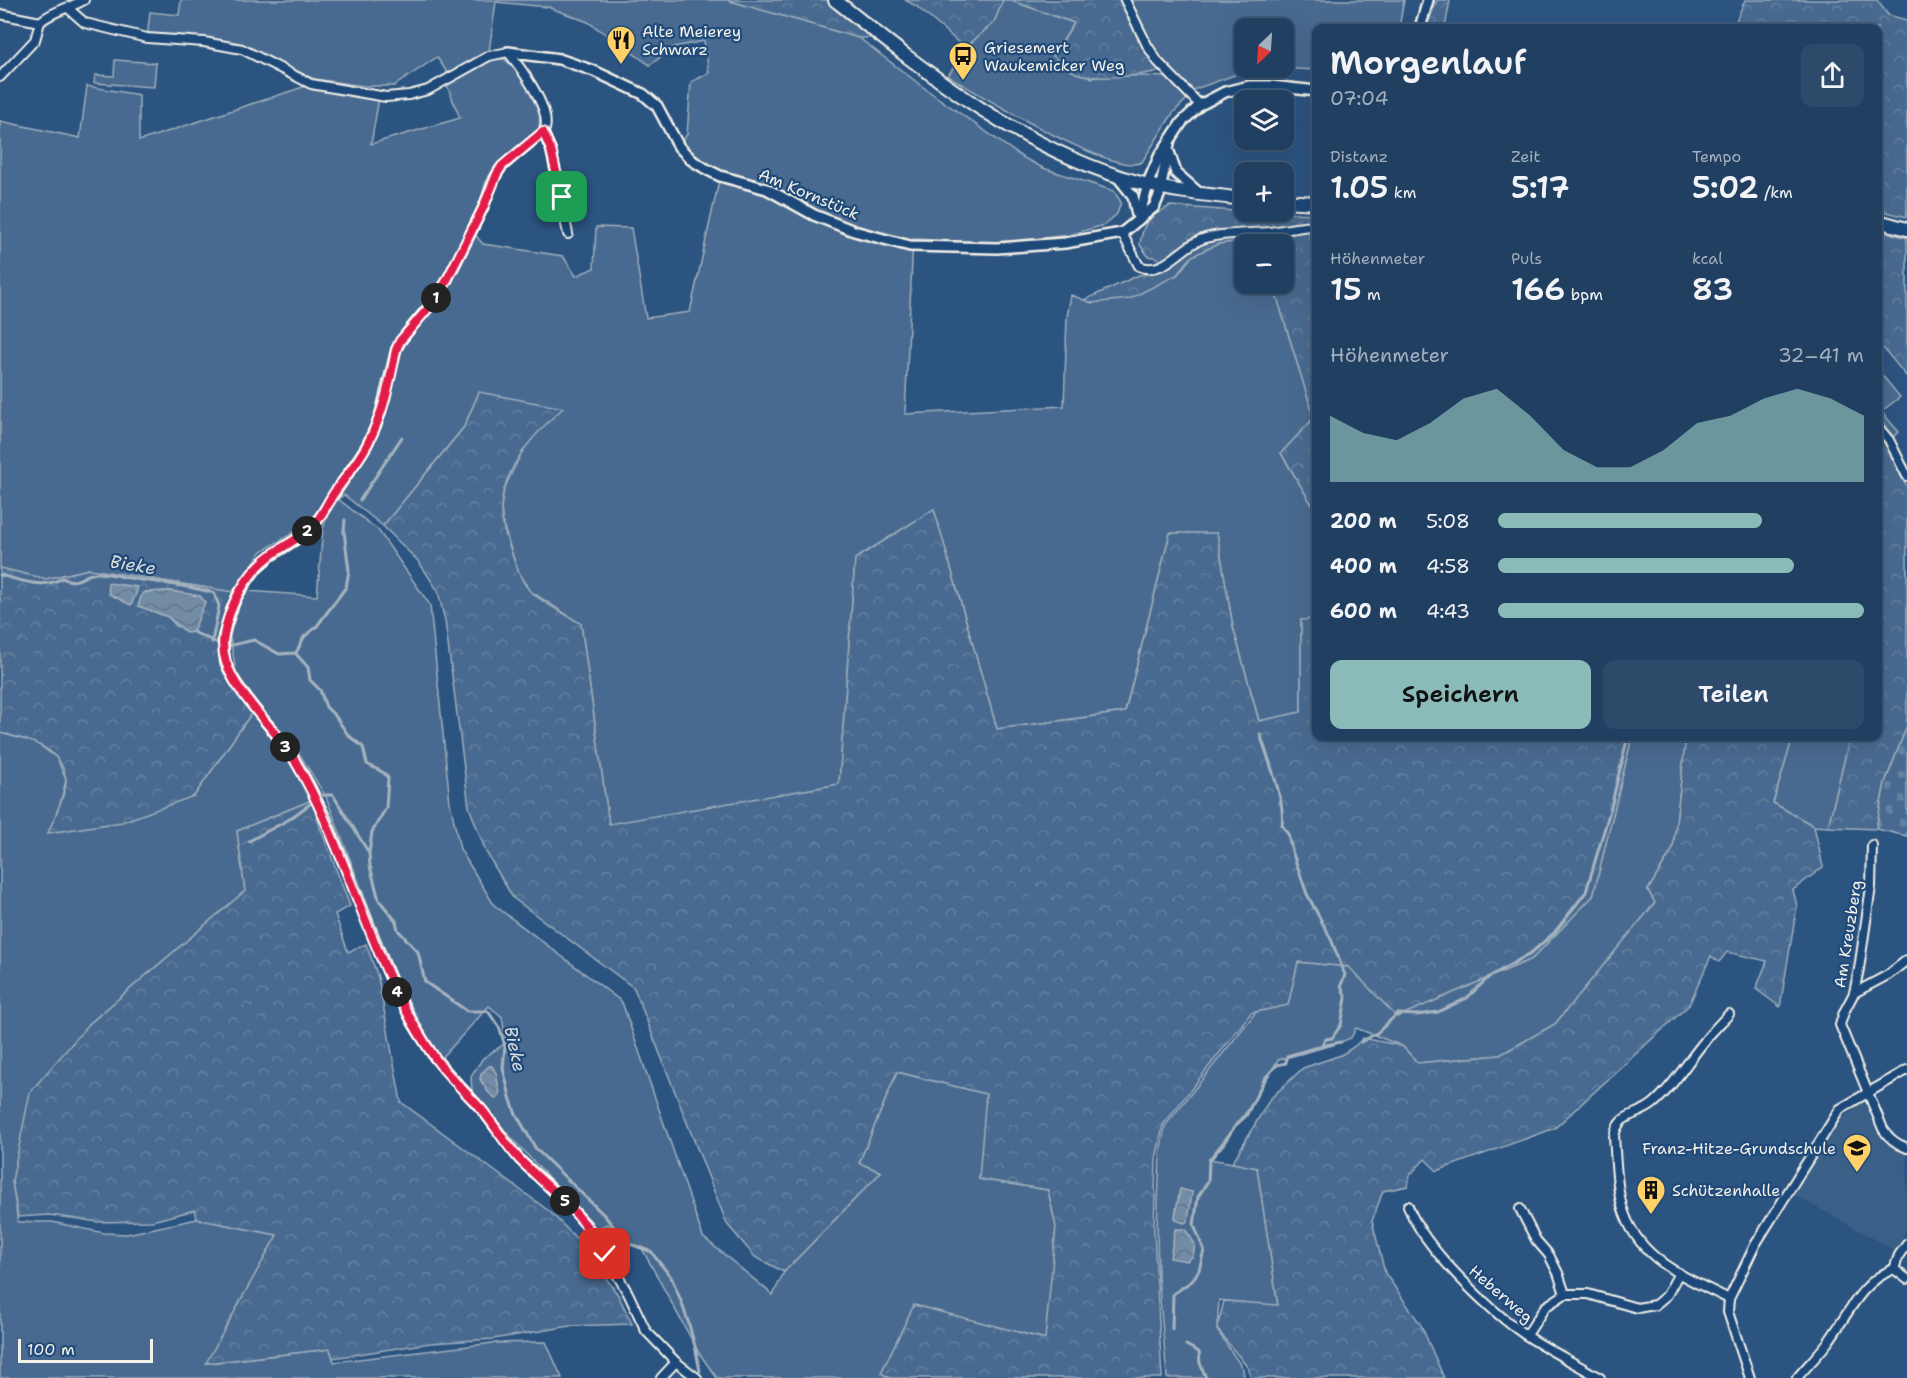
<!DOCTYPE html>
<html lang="de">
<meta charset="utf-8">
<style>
body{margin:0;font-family:"Shantell Sans",sans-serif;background:#2d4a6a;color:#f1f3f6;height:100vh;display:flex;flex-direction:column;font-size:22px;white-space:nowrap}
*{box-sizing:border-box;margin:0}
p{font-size:20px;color:#a2afbd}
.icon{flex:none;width:33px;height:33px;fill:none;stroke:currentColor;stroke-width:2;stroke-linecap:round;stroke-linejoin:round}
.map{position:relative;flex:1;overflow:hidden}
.sheet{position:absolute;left:1312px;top:24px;width:570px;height:717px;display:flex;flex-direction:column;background:#213f61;border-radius:12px;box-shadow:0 6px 24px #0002,0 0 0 2px #3e5876}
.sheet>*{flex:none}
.needle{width:39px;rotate:205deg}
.controls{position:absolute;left:1234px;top:18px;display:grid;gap:12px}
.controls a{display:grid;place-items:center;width:60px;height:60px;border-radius:12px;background:#213f61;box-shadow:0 6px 24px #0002,0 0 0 2px #3e5876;font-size:30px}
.scale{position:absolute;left:18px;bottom:15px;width:135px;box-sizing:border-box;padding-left:6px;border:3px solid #f4f1e8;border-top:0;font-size:16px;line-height:21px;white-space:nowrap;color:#f4f1e8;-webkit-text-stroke:4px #1f4a7a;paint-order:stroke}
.pin{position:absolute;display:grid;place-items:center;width:51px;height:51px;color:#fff;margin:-26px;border-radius:12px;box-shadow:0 3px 9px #0006}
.km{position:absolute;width:30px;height:30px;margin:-15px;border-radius:50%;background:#222;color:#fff;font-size:16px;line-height:30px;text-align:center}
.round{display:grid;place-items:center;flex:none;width:63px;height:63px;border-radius:12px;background:#2d4a6a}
.headline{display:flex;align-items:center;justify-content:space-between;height:102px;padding:0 18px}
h1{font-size:33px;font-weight:600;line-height:45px}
.stats{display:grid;grid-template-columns:repeat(3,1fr);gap:9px;height:102px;padding:6px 18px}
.stats div{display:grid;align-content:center}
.stats b{font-size:30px;font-weight:600}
.stats small{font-size:16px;font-weight:400}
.stats p{font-size:16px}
.chart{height:168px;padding:12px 18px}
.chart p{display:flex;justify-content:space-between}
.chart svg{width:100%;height:108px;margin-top:6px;fill:#8bbbb9;opacity:.7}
.action{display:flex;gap:12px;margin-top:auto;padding:12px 18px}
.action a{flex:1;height:69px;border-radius:12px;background:#8bbbb9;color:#111;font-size:24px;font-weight:600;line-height:69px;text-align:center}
.action a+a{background:#2d4a6a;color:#f1f3f6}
ul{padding:0 18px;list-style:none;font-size:20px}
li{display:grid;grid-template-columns:96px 72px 1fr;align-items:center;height:45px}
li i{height:15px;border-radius:8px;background:#8bbbb9}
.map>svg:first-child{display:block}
.built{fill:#3b6088}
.grass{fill:#496b90;stroke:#9eaebc;stroke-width:1.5}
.forest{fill:url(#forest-crowns);stroke:#9eaebc;stroke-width:1.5;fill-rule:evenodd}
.cemetery{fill:url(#cemetery-stones);stroke:#9eaebc;stroke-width:1.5}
.water{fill:url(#water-waves);stroke:#a7b4c0;stroke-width:1.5}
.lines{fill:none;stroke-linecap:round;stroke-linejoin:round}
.stream{stroke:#a7b4c0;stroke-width:3}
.minor-casing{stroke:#f4f1e8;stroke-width:12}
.tertiary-casing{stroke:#f4f1e8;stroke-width:14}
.primary-casing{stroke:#f4f1e8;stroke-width:16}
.minor{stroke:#1f4a7a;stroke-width:8}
.tertiary{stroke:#1f4a7a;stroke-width:9}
.primary{stroke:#1f4a7a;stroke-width:12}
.route-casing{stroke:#fff;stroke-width:12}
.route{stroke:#e11d48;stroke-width:8}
.labels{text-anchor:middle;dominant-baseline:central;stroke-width:4.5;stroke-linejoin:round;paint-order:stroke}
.poi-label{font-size:16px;fill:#f4f1e8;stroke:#1f4a7a;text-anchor:start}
.street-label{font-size:16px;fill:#f4f1e8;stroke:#1f4a7a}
.water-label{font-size:18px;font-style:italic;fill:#dadddb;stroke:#1f4a7a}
</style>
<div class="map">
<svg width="1907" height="1378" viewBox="0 0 1907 1378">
<defs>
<pattern id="forest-crowns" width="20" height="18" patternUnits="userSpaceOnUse" patternTransform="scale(1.5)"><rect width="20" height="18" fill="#496b90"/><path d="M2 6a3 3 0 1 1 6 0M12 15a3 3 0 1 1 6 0" fill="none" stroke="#6481a0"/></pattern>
<pattern id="cemetery-stones" width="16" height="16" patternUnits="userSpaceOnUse" patternTransform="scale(1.5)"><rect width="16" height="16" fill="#496b90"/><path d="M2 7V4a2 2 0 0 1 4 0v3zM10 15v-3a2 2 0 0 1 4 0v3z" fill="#6481a0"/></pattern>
<pattern id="water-waves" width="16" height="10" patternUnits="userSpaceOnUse" patternTransform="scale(1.5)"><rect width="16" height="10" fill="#738ca6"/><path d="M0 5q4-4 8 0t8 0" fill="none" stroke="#647484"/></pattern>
</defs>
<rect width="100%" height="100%" fill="#2c5481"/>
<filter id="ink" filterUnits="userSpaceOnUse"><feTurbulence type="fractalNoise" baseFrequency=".0167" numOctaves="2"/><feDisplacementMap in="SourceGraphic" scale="12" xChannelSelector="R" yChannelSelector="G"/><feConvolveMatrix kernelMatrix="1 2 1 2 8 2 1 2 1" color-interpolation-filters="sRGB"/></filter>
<g filter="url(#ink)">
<!-- built -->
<path class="built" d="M1862,1104l3,1 14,28 8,11 20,9 -1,77 -10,21 -103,-57 51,-78z"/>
<!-- grass -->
<g class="grass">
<path d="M181,0h546l132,38 68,52 95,67 21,11 71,23 7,11 -4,12 -13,11 -35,10 -72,8 -84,-4 -8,175 159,-8 3,-89 4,-22 21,8 85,-28 15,-19 26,-12 15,-2 16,2h-4v40h28l41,134 -33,35 36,60v106l-16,1v92l-42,9 -26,-94 -16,-93 -47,-1 -45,179 -128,17 -63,-219 -79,50 -16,225 -230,40 -28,-201 -51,-33 -13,-22 -14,-45 -2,-16 3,-19 18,-37 16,-22 24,-22 -83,-15 -15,34 -81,99 -39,-31 -6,4 40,31 52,75 20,198 10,46 34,56 128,97 81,235 70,58 11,-23 97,-100 -22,-9 38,-91 90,22 -8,85 69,11 8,37 -10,112 -132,-33 -33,67 9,5h-173l-18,-25 -58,-106 -18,-5 -16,-18 -11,5 -88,-95 -36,-43 -1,-15 12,-18 23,-15 -4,-26 -13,-11 -49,54 -45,-84 -69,-179 -29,-47 -44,-52 -17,-26 -6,-35 4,-23 13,-23 70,5 6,-68 8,-23 -41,30 -28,16 -29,41 -144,-23 -43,10 -46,-11v-447l80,17 7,-52 52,9v46l170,-56 70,13 -8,46 89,-26 -14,-35 44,-25 14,1 21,18 15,37 -1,16 -32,26 -20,22 -15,53 11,13 80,12 13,20 18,-8 2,-41 35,1 15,90 44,-6 30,-136 -41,-29 8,-13 4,-52 18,-9 -5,-32 -30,6 -24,18 -62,-43 -40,-15 -52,-5 -7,49 -41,23 -11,-17 -43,29h-30l-50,-7 -68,-32 -99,-9 3,-26 29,3z"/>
<path d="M1003,0h6l65,23 17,55 20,-3 57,2 19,22 -14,14 -31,49c-26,16 -165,-69 -194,-86l17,-28 29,-26z"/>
<path d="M1130,0h274l-5,28h-82v42l-45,-2h12v-40h-39v40h9l-61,22 -24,-22 -15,-18z"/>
<path d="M115,60l41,3 -2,24 -60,-4 1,-8 19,1z"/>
<path d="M1878,370l22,27 -17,13 -5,-6z"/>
<path d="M253,711l37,43 22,46 -75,31 8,60 -156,133 -77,157 6,41h34l52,11 23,1 70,-15 80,16 -70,128 123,-14 4,13 160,-19 52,-1 16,36h-562v-645l35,9 22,16 9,22 -6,24 -11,27 145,-35z"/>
<path d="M1632,737h54l-13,112 -25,41 7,13 -100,121 -55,31 -82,8 -16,-17 -46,-18 -5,10 -18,7 -55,15 -31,51 -38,48 48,8 21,139 -59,-6 -2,30 26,39 1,9h-77l-9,-101 -1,-47 3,-78 5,-26 91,-114 32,-8 10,-42 51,5 244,-71z"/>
<path d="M1793,737h57l-22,90 -14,-1 -41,-23z"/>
</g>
<!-- forest -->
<g class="forest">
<path d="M727,0h108l48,38h-24z"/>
<path d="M905,0h98l-9,22 -29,26 -49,-42z"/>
<path d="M1009,0h112l24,49 14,22c-21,5 -63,10 -83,2 -9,-4 -16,-11 -23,-17l21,-33z"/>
<path d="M1437,0h13l-5,28h-19z"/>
<path d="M1745,0h132l11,15 19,5v197l-29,-7v-182h-145z"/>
<path d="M1170,206l65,5 82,3v299l-36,-60 33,-35 -41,-134h11v-40l-51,-2 -15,2 -26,12 -15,19 -48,24 -37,4 -8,-3 55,-25 18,-3 1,-14 -10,-2 -8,-11c3,-25 9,-27 30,-39z"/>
<path d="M1878,230l29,8v139l-23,-28 -6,-3z"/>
<path d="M479,392l84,16c-28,25 -59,58 -62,98 -1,15 5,31 10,45 4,13 10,31 20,41 13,12 35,22 50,32l28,200 230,-40 16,-225 79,-50 63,220 128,-17 45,-179h47l16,94 26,94 42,-9v-92l16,-1v117l315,1 -39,159 -61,63 -135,58 -48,-50 -51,-5 -10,43 -37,8 -88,112 -7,34 -2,72 8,147h-272l-9,-5 33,-68 131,34 11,-112 -8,-37 -69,-11 7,-85 -89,-22 -38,91 22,9 -97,100 -29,-15 -28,-33 -93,-236 -121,-90 -27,-46 -17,-45 -24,-186 -7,-30 -19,-29 -36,-36 81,-99z"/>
<path d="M1878,408l21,24 -14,11 22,44v239l-22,57 -9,46 -48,-2 22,-90 28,-1v-113l3,-13 -3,1z"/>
<path d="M0,568l46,11 43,-10 144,23c-9,19 -18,45 -11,67 6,17 22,37 31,52l-59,85 -72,26 -74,11c5,-12 20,-43 18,-54 -5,-33 -40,-40 -66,-46zM170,591l30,5 -23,31 -31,-35z"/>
<path d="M1686,737h107l-20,66 41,23 9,41 -30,23 4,16 -17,101 -24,-18 11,-28 -40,-9 -8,10 -8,-6 -22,49 -134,123 -118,43 -12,-12 -15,16 -2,11 -25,5 -11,30 13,52 36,52 23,53h-193l-3,-10 -31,-39 7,-28 54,4 -21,-137 -25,-5 38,-64 33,-31 38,-13 14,-9 8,-8 39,8 16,17 82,-8 55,-31 100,-121 -7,-13 25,-41z"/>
<path d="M312,800l7,24 31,82 -15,8 13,38 18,-8 12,33 23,125 148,109 31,31 38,53 14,29 -62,2 -77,13 -63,4 -97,15 -3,-9 -124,14 71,-128 -80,-16 -2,-9 -43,11 -54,1 -49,-7 -31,2 -6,-36 18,-89 59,-68 156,-133 -8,-60z"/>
</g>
<!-- cemetery -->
<path class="cemetery" d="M1907,726v110l-31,-7 9,-46z"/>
<!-- water -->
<g class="water">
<path d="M108,583l29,4v4l-6,14 -22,-11z"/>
<path d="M170,591l30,5 5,6 -12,30 -6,1 -19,-16 -30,-11 4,-12 4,-2z"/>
<path d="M489,1066h3l4,7 4,21 -4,5 -8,-7 -8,-13 1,-5z"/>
<path d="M1180,1189l12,3 -4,29 -4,2 -8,-3 -1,-4z"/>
<path d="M1175,1229h10l10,15 -2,12 -6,5 -17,-3z"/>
</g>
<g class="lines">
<!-- stream -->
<g class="stream">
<path d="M360,500l42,-63"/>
<path d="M0,575c21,5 43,15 62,3 19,8 19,-4 35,-5 11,-1 22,4 33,5 28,5 56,7 84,15l5,13 -7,36"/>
<path d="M193,632l27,12"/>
<path d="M228,646l26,-6 25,14 16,-1 13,14 2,13 10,10 6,17 10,10 12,18 15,12 4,17 17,9 4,5 -2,30 -14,24 -3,21 1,13 9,34 17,21 2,9 20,22 7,30 42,29h21l12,18 5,17 -2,22 7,29 5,15 21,37 67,65 20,24 7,6 22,8c5,10 15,18 20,27 13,29 23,62 28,92"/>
<path d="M296,653l8,-16 13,-11 29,-39 3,-16 -5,-40 1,-11"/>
<path d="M1260,734c7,22 26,69 22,91l6,9 4,17 15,43 24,45 14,36 -4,10 5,13 -5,27 -9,13 -6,1 -5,7"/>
<path d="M323,795h10l36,58"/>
<path d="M249,841l39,-21 22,-16"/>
<path d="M1361,1042l16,-9 20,-19 20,1 21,-3 29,-14 22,-21 42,-24 23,-20 32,-41 25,-85 16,-67"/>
<path d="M1172,1329l1,-35 19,-13 7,-11 5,-20 -10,-25 4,-28 10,-16 1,-20 15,-18 11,-17 11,-10 19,-38 12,-13 9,-2 1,-7 34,-10 20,-4"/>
<path d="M1186,1345l13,7 1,11 6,15"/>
</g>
<!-- minor casing -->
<g class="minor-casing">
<g id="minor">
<path d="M1125,0l22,45 11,17 42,43"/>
<path d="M69,9l16,14 62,15 57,4 38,7 69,35 75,13 23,-2 19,-5 61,-34 19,-4c12,15 43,56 37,77 -3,7 -39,31 -47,43 -7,11 -10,26 -16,38 -12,25 -24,50 -37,74 -14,24 -37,42 -49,66l-17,68 -12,27 -50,76 -21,19 -26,17 -12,10 -21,29 -14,40 2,27 8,15 19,27 40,50 18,31 16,32 65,161 22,45 21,33 48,53 38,50 37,33 30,32 41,68 18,38 30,31 21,16"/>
<path d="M0,14l40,8"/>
<path d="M40,22c12,-11 30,-14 44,-22"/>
<path d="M0,77l35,-37 5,-18"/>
<path d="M543,132l8,18 17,84"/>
<path d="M1122,233l17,33c23,10 39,-15 57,-24 17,-10 55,-8 74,-10 16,-2 31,-6 47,-6"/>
<path d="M1878,427l11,13 18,36"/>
<path d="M1872,845l-1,42 -12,82 -5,24 -10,19 -4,13 43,104c6,10 13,15 24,19"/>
<path d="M1854,993l34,-18 19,-15"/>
<path d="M1408,1206c15,41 80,103 116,128 24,16 51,29 76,44"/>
<path d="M1520,1209l16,31 13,15 9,18 7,21"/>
<path d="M1894,1269l5,-14 8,-11"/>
<path d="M1894,1269l13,10"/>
<path d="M1729,1299c-45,-23 -92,-39 -107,-93 -6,-21 -6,-47 -8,-69 4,-25 24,-20 40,-34 20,-17 33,-41 50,-61 7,-10 17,-19 25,-28"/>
<path d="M1527,1335l18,-28 20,-13h23l49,14 18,-3 12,-10 12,-22"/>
<path d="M661,1378l15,-16"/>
<path d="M1750,1378l-22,-66 1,-13 26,-54 85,-136 67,-39"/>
<path d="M1797,1378c10,-12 22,-24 31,-36 20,-27 33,-61 66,-73"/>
</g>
</g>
<!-- tertiary casing -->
<g class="tertiary-casing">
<g id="tertiary">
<path d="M1420,28l8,-28"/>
<path d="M508,52l51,7 35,12 49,23 14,12 22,41 14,14 15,9 12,6 47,13 47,26 40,16 56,15 87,2 68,-5 57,-10 32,-26 5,-11 10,-52"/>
<path d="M1169,152l7,21 23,20"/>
<path d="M1117,176l16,20 4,19"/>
<path d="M1138,220l12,-42 9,-21 23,-35 18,-17 25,-13 24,-6h21l47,5"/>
</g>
</g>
<!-- primary casing -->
<g class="primary-casing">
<g id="primary">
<path d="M835,0c93,74 186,149 302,182 35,10 72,13 108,17"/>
<path d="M1284,201l33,2"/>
<path d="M1878,221l29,8"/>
</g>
</g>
<!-- minor -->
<use href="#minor" class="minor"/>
<!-- tertiary -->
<use href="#tertiary" class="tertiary"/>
<!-- primary -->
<use href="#primary" class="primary"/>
</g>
</g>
<g class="lines" filter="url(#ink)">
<!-- route casing -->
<g class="route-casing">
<path id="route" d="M562,197l-11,-47 -8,-18 -41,34 -5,8 -14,34 -37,74 -10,17 -36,42 -4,9c-6,32 -13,64 -28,93 -9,18 -23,34 -34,50 -6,9 -10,19 -17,28 -13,16 -31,23 -47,35 -24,18 -41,50 -46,79 -9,45 49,88 70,124 56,95 77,208 141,299 13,19 32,35 47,52 14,17 25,37 40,52 32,31 61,52 83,92"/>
</g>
<!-- route -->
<use href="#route" class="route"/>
</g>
<!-- icons -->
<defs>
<g id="restaurant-pin" transform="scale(1.5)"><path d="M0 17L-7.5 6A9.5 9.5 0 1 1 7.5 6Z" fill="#ffd166" stroke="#1f4a7a"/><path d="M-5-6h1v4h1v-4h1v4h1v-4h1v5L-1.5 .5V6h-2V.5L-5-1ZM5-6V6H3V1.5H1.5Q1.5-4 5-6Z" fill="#111"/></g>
<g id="bus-pin" transform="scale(1.5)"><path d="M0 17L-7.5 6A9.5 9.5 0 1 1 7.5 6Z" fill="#ffd166" stroke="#1f4a7a"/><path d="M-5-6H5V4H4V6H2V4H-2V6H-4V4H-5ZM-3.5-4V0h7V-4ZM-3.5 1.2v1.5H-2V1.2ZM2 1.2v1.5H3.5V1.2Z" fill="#111"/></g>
<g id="school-pin" transform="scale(1.5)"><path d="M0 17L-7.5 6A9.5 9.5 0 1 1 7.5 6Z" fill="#ffd166" stroke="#1f4a7a"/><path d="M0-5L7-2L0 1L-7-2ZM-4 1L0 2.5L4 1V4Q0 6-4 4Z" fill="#111"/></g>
<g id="building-pin" transform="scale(1.5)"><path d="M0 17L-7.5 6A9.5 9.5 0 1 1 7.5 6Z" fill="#ffd166" stroke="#1f4a7a"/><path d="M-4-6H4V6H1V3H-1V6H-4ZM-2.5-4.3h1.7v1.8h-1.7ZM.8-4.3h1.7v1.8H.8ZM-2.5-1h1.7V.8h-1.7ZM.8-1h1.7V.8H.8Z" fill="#111"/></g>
</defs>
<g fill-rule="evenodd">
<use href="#restaurant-pin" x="621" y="40"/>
<use href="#bus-pin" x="963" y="56"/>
<use href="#school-pin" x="1857" y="1148"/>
<use href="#building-pin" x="1651" y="1190"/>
</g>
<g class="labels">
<!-- poi labels -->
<g class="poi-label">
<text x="642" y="31">Alte Meierey<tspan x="642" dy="18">Schwarz</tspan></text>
<text x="984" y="47">Griesemert<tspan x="984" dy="18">Waukemicker Weg</tspan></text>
<text x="1836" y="1148" text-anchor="end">Franz-Hitze-Grundschule</text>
<text x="1672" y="1190">Schützenhalle</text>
</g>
<!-- street labels -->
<g class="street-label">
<text transform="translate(809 194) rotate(23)">Am Kornstück</text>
<text transform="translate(1848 934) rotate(-81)">Am Kreuzberg</text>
<text transform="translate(1501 1294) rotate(41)">Heberweg</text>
</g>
<!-- water labels -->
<g class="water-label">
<text transform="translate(133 565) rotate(9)">Bieke</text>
<text transform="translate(515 1049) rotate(78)">Bieke</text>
</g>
</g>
</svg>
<div class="controls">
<a><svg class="needle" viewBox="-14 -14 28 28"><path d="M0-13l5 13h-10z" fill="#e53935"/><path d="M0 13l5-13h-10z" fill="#a2afbd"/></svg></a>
<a><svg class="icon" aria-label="layers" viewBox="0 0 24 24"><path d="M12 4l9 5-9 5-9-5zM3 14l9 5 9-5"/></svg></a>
<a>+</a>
<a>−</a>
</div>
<div class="scale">100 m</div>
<div class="pin" style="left:562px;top:197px;background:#1e9e55"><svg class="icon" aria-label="arrive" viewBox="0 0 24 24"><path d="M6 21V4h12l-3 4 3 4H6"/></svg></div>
<div class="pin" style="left:605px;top:1254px;background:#d93025"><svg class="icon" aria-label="check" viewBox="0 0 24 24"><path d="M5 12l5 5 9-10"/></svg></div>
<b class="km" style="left:436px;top:298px">1</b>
<b class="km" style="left:307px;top:531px">2</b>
<b class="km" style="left:285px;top:747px">3</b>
<b class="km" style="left:397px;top:992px">4</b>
<b class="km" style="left:565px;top:1201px">5</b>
<section class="sheet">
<div class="headline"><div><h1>Morgenlauf</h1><p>07:04</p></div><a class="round"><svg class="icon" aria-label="share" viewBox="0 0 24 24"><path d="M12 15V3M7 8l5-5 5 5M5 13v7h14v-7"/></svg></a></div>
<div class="stats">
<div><p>Distanz</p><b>1.05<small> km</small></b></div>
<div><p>Zeit</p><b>5:17</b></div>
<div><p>Tempo</p><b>5:02<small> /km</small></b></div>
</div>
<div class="stats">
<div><p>Höhenmeter</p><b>15<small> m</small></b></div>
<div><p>Puls</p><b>166<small> bpm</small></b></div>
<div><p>kcal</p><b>83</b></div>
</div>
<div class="chart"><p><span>Höhenmeter</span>32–41 m</p>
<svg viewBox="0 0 160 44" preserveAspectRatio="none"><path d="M0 44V17L10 24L20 27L30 20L40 10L50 6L60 17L70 31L80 38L90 38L100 31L110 20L120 17L130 10L140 6L150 10L160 17V44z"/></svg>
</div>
<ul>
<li><b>200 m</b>5:08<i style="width:72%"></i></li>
<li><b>400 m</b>4:58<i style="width:81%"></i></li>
<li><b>600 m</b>4:43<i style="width:100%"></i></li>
</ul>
<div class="action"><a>Speichern</a><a>Teilen</a></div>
</section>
</div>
